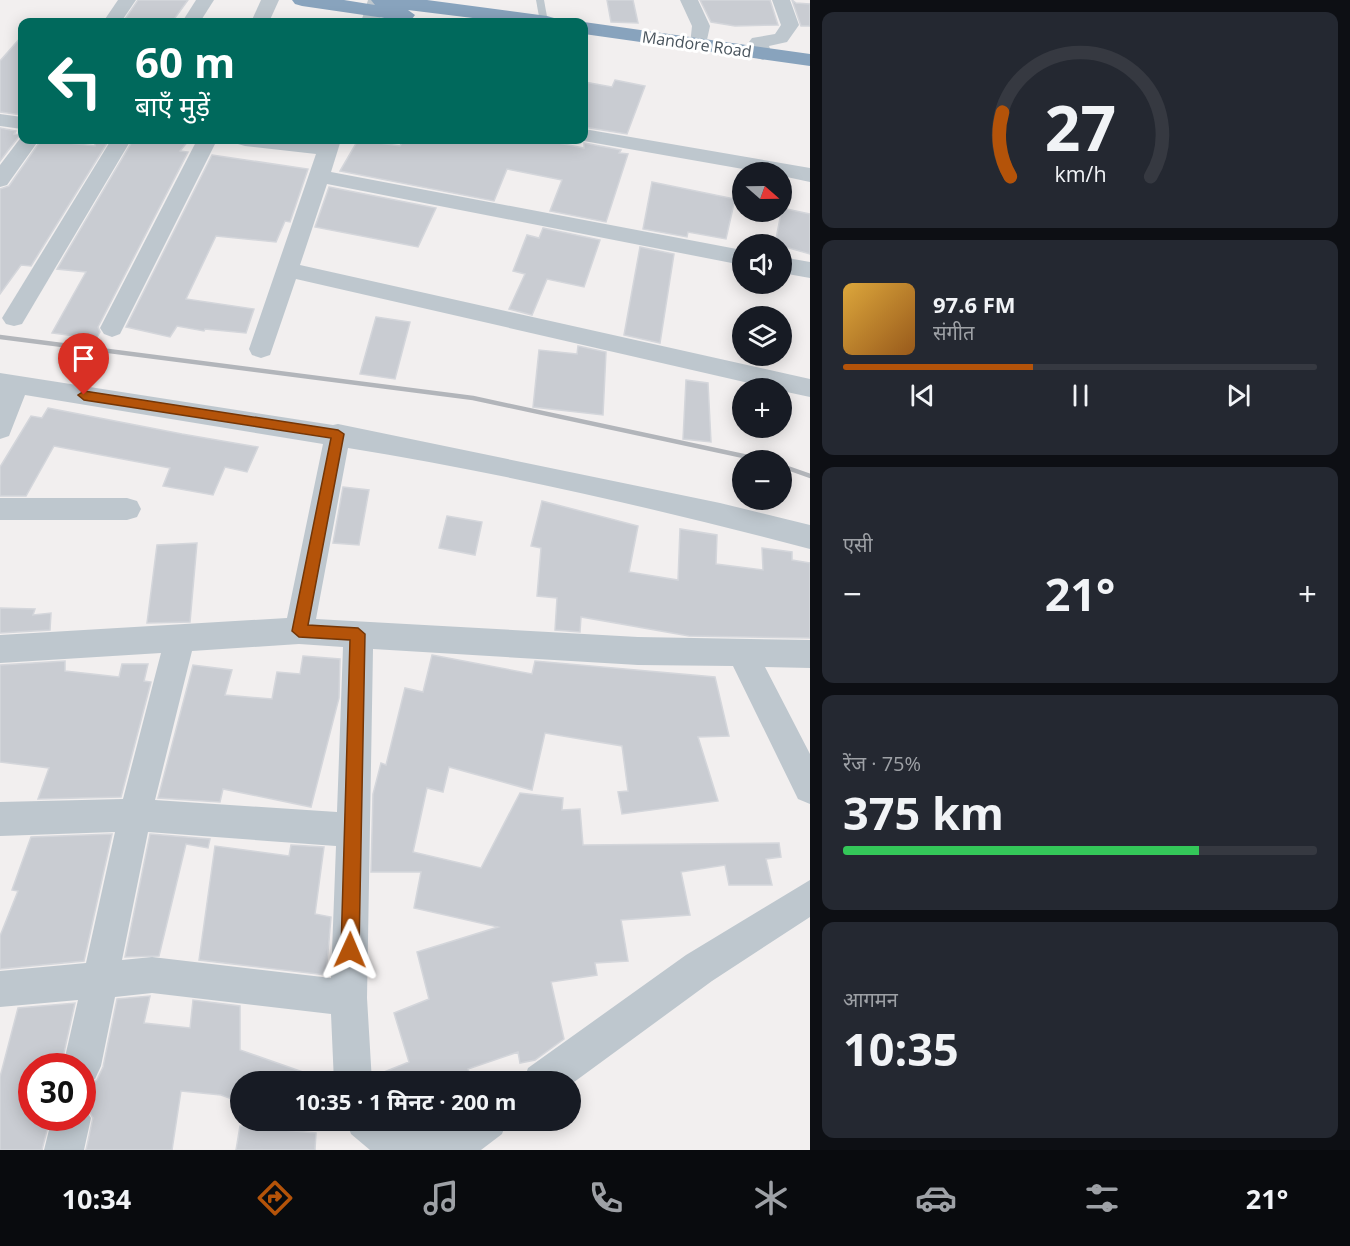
<!DOCTYPE html>
<html lang="hi">
<head>
<meta charset="utf-8">
<style>
  body { margin:0; font-family:"Open Sans","Noto Sans Devanagari",sans-serif; background:#242831; color:#f1f3f6; height:100vh; display:flex; flex-direction:column; font-size:22px; white-space:nowrap }
  * { box-sizing:border-box; margin:0 }
  p { font-size:20px; color:#9ea1a6 }
  .icon { flex:none; width:33px; height:33px; fill:none; stroke:currentColor; stroke-width:2; stroke-linecap:round; stroke-linejoin:round }
  .map { position:relative; flex:1; overflow:hidden }
  .details { display:flex; flex-direction:column; gap:12px; padding:12px; background:#0d0f14; width:540px }
  .details>* { flex:none }
  .banner { position:absolute; left:18px; top:18px; width:570px; height:126px; border-radius:12px; box-shadow:0 3px 15px #0003; background:#00695c; color:#fff; overflow:hidden }
  .needle { width:39px; rotate:110deg }
  .fabs { position:absolute; left:732px; top:162px; display:grid; gap:12px }
  .fabs a { display:grid; place-items:center; width:60px; height:60px; border-radius:50%; background:#171b24; box-shadow:0 3px 15px #0003; font-size:30px }
  .speed { position:absolute; left:18px; top:1053px; display:flex; gap:12px; font-size:30px; font-weight:700; text-align:center }
  .speed>* { display:grid; place-content:center; width:78px; height:78px; border-radius:50%; background:#171b24; box-shadow:0 3px 15px #0003; line-height:1 }
  .speed .limit { border:9px solid #d22; background:#fff; color:#111 }
  .pin { position:absolute; display:grid; place-items:center; width:51px; height:51px; color:#fff; margin:-62px -26px; border-radius:50% 50% 50% 0; rotate:-45deg; box-shadow:0 0 6px #0007 }
  .pin .icon { rotate:45deg }
  .me { position:absolute; width:66px; margin:-33px; rotate:1deg; stroke-linejoin:round; filter:drop-shadow(0 0 4px #0008) }
  .turn { display:flex; align-items:center; gap:21px; height:126px; padding:0 18px; font-size:27px }
  .turn .icon { width:78px; height:78px; stroke-width:2.5 }
  .turn b { display:block; font-size:42px; line-height:51px }
  .big { font-size:45px; font-weight:700; line-height:1.1 }
  .details .widget { flex:1; display:flex; flex-direction:column; justify-content:center; gap:9px; min-width:0; padding:0 21px; border-radius:12px; background:#242831 }
  .details .dial { align-items:center; gap:0 }
  .dial svg { height:156px; overflow:visible; fill:none; stroke:#363941; stroke-width:7; stroke-linecap:round; text-anchor:middle }
  .dial text { fill:#f1f3f6; stroke:none }
  .song { display:flex; align-items:center; gap:18px }
  .cover { width:72px; height:72px; border-radius:9px; background:linear-gradient(135deg,hsl(40 70% 55%),hsl(30 70% 35%)) }
  .played { height:6px; border-radius:3px; background:linear-gradient(90deg,#b45309 40%,#363941 40%) }
  .keys { display:flex; justify-content:space-around; direction:ltr }
  .heat { display:flex; justify-content:space-between; align-items:center; font-size:33px; direction:ltr }
  .charge { height:9px; border-radius:4px; background:linear-gradient(90deg,#34c759 75%,#363941 0) }
  .trip { position:absolute; left:230px; top:1071px; width:351px; height:60px; border-radius:30px; background:#171b24; box-shadow:0 3px 15px #0003; font-weight:700; line-height:60px; text-align:center }
  .tabs { display:flex; height:96px; justify-content:space-around; align-items:center; background:#090b0e; color:#9ea1a6 }
  .tabs .icon { width:42px; height:42px }
  .tabs .on { color:#b45309 }
  .tabs b { font-size:27px; color:#f1f3f6 }
  main { display:flex; flex:1; min-height:0 }
  .map>svg:first-child { display:block }
  .building { fill:#c9ccd2; stroke:#d4d6db; stroke-width:1.5 }
  .lines { fill:none; stroke-linecap:round; stroke-linejoin:round }
  .lane { fill:#bec7ce; fill-rule:evenodd }
  .street { fill:#bec7ce; fill-rule:evenodd }
  .highway { fill:#88a3bd; fill-rule:evenodd }
  .rail { stroke:#b2b5ba; stroke-width:4.5 }
  .route { fill:#b45309; stroke:#753606; stroke-width:1.5 }
  .labels { text-anchor:middle; stroke-width:6; stroke-linejoin:round; paint-order:stroke }
  .far-street-label { font-size:16px; fill:#48535c; stroke:#fff }
</style>
</head>
<body>
<main>
<div class="map">
<svg width="810" height="1150" viewBox="0 0 810 1150">
  <rect width="100%" height="100%" fill="#f2efef"/>
  <g class="building">
    <path d="M138,0H188L172,22H123Z"/>
    <path d="M607,0H633L638,23L611,22Z"/>
    <path d="M700,0H770L778,25L735,26L711,22Z"/>
    <path d="M792,0L796,3L810,4V26H801Z"/>
    <path d="M22,36V115L0,112V61Z"/>
    <path d="M615,80L645,86L627,134L584,127V82L612,87Z"/>
    <path d="M0,128L16,131L14,134L20,135L0,161Z"/>
    <path d="M41,140L95,146V140H109L31,266L21,265L0,294V189L9,186Z"/>
    <path d="M133,140H189L180,151L188,152L98,327L100,332L96,339L52,333L86,272L57,269Z"/>
    <path d="M358,140L400,146L404,140H543L584,148V143L621,150L619,153L628,154L606,222L550,211L562,180L507,169L494,201L340,171Z"/>
    <path d="M212,155L308,169L290,222L285,221L276,242L216,236L186,299L254,309L246,333L205,329L204,331L177,326L170,337L126,327Z"/>
    <path d="M652,182L735,199L726,239L688,232L687,237L643,229Z"/>
    <path d="M329,187L436,208L418,247L315,227Z"/>
    <path d="M782,208L810,214V254L775,244Z"/>
    <path d="M543,228L600,240L584,287L547,279L532,315L509,309L525,274L513,271L527,235L539,238Z"/>
    <path d="M640,247L674,254L660,343L624,335Z"/>
    <path d="M376,317L410,322L395,379L360,374Z"/>
    <path d="M578,346L606,352L603,415L533,407L539,350L577,354Z"/>
    <path d="M686,380L708,383L711,442L683,439Z"/>
    <path d="M48,408L182,434L258,447L247,472L225,467L213,495L163,486L170,468L54,446L26,496H0V467L31,416L42,418Z"/>
    <path d="M343,487L369,490L359,545L333,543Z"/>
    <path d="M542,501L638,526L629,572L678,580L680,529L717,535L716,564L763,570L762,548L792,552V560L810,563V638L689,636L581,617L580,632L555,630L557,598L537,596L541,548L531,546Z"/>
    <path d="M447,516L482,522L475,555L439,548Z"/>
    <path d="M197,543L190,622L147,623L157,545Z"/>
    <path d="M0,608L35,609L33,615L51,613L50,630L0,633Z"/>
    <path d="M432,655L532,674L535,661L715,677L729,736L698,737L718,801L622,814L618,792L628,791L622,746L545,733L532,790L449,767L443,792L427,788L413,852L481,868L520,793L563,798L562,810L580,809L583,845L779,843L781,857L766,859L772,885H729L725,865L681,872L690,915L621,920L628,961L595,963L597,975L551,982L564,1039L535,1060L520,1063L518,1052L468,1069L472,1082H374V1076L409,1062L394,1013L429,999L417,952L498,927L414,908L421,872H371L373,794L381,763L386,765L405,688L423,692Z"/>
    <path d="M303,656L340,659L339,698L311,807L223,789L220,802L158,798L193,665L232,670L225,695L272,699L277,672L300,674Z"/>
    <path d="M65,661V671L119,677L122,664H148L144,681L151,682L121,797L38,799L49,768L0,762V665Z"/>
    <path d="M112,834L84,961L0,969V936L18,891L12,890L31,837Z"/>
    <path d="M150,834L210,839L208,848L186,844L159,956L125,957Z"/>
    <path d="M291,845L324,847L315,914L331,917L326,975L199,960L215,846L289,856Z"/>
    <path d="M150,996L144,1023L190,1028L193,1000L240,1006V1050L320,1078L319,1082H240V1102L221,1095L181,1091L172,1150H86L93,1118L83,1101L87,1085L97,1080L103,1067L117,999Z"/>
    <path d="M75,1003L61,1066H32V1118H50L42,1150H0V1077L18,1008Z"/>
    <path d="M240,1126L316,1133L315,1150H236Z"/>
  </g>
  <g class="lines">
    <path class="lane" d="M536,0H544L548,22H540Z"/>
    <g class="street">
      <path d="M118,0H136L121,22H103Z"/>
      <path d="M196,0H214L200,22H182Z"/>
      <path d="M261,0H279L269,22H251Z"/>
      <path d="M368,0H386L379,22H361Z"/>
      <path d="M680,0H698L710,26L705,49L699,50L690,45L692,26Z"/>
      <path d="M772,0H790L799,25L787,42L769,46L772,54L763,60L757,58L749,42L752,38L775,34L781,25Z"/>
      <path d="M0,114L22,117V129L0,126Z"/>
      <path d="M584,129L810,168V182L782,176V172H760L578,140H584Z"/>
      <path d="M22,136V140H39L7,185L0,187V165Z"/>
      <path d="M111,140H131L22,324L14,326L6,324L2,318Z"/>
      <path d="M197,140H217L120,334L112,337L104,334L100,328Z"/>
      <path d="M235,140L320,142L321,140H341L331,172L742,250V265L327,184L300,265L810,379V397L782,391V388H771L296,279L270,355L261,358L252,355L249,349L316,154L245,146L238,144Z"/>
      <path d="M782,257L810,262V278L782,273Z"/>
      <path d="M0,373L333,425L338,424L720,503L810,525V549C658,509 503,473 348,448L316,619L638,637L810,640V668L765,667L810,754V804L798,799L733,666L638,665L373,649L367,998L372,1082H334L331,1014L152,993L115,997L101,1066L95,1079L82,1085V1066H63L78,1000L0,1007V971L86,963L115,832L0,836V802L123,799L161,653L0,663V635L287,618L323,444L25,395L9,436L0,439ZM299,644L343,647L337,812L155,800L192,651ZM148,832L336,846L331,978L152,957L122,960Z"/>
      <path d="M0,498H127L137,501L141,509L137,517L127,520H0Z"/>
      <path d="M810,880V917L712,981L570,1085V1082H523L528,1068L686,955Z"/>
      <path d="M82,1103L91,1118L84,1150H44L52,1118H82Z"/>
      <path d="M346,1120H395L425,1124L453,1120H507L502,1134L481,1150H370L351,1134Z"/>
    </g>
    <g class="highway">
      <path d="M292,0H344L375,5L371,0H427L547,16L554,18L557,22H505L408,10L415,15L412,19L405,21L302,6L295,4Z"/>
      <path d="M581,22H584L810,54V66L584,34V22Z"/>
    </g>
    <g class="rail">
      <path d="M0,337L473,398L762,460"/>
      <path d="M782,466L810,476"/>
    </g>
  </g>
  <path class="route" d="M84,391L338,430L344,434L308,625L358,628L365,634L359,950L356,956L350,958L344,956L341,950L350,640L299,637L292,631L331,438L84,400L78,395Z"/>
  <g class="labels">
    <g class="far-street-label">
      <text transform="translate(697 44) rotate(8)" y="6">Mandore Road</text>
    </g>
  </g>
</svg>
<div class="fabs">
<a><svg class="needle" viewBox="-14 -14 28 28"><path d="M0-13l5 13h-10z" fill="#e53935"/><path d="M0 13l5-13h-10z" fill="#9ea1a6"/></svg></a>
<a><svg class="icon" aria-label="sound" viewBox="0 0 24 24"><path d="M4 9h4l5-4v14l-5-4H4zM17 9q2 3 0 6"/></svg></a>
<a><svg class="icon" aria-label="layers" viewBox="0 0 24 24"><path d="M12 4l9 5-9 5-9-5zM3 14l9 5 9-5"/></svg></a>
<a>+</a>
<a>−</a>
</div>
<div class="speed"><div class="limit">30</div></div>
<div class="pin" style="left:84px;top:395px;background:#d93025"><svg class="icon" aria-label="arrive" viewBox="0 0 24 24"><path d="M6 21V4h12l-3 4 3 4H6"/></svg></div>
<svg class="me" style="left:350px;top:950px" viewBox="-20 -20 40 40"><path d="M0-17L14 15 0 8-14 15z" fill="#b45309" stroke="#fff" stroke-width="4"/></svg>
<div class="trip">10:35 · 1 मिनट · 200 m</div>
<div class="banner">
<div class="turn"><svg class="icon" aria-label="left" viewBox="0 0 24 24"><path d="M17 20v-9H6M10 6l-5 5 5 5"/></svg><div><b>60 m</b>बाएँ मुड़ें</div></div>
</div>
</div>
<section class="details">
<div class="widget dial"><svg viewBox="0 0 100 80">
<path d="M14 69A42 42 0 1 1 86 69"/>
<path d="M14 69A42 42 0 0 1 10 36" stroke="#b45309"/>
<text x="50" y="56" font-size="32" font-weight="700">27</text>
<text x="50" y="72" font-size="11">km/h</text>
</svg></div>
<div class="widget">
<div class="song"><i class="cover"></i><div><b>97.6 FM</b><p>संगीत</p></div></div>
<div class="played"></div>
<div class="keys"><svg class="icon" aria-label="previous" viewBox="0 0 24 24"><path d="M18 5L8 12l10 7zM5 5v14"/></svg><svg class="icon" aria-label="pause" viewBox="0 0 24 24"><path d="M8 5v14M16 5v14"/></svg><svg class="icon" aria-label="next" viewBox="0 0 24 24"><path d="M6 5l10 7-10 7zM19 5v14"/></svg></div>
</div>
<div class="widget"><p>एसी</p>
<div class="heat"><a>−</a><b class="big">21°</b><a>+</a></div>
</div>
<div class="widget"><p>रेंज · 75%</p><b class="big">375 km</b><div class="charge"></div></div>
<div class="widget"><p>आगमन</p><b class="big">10:35</b></div>
</section>
</main>
<nav class="tabs">
<b>10:34</b>
<svg class="icon on" aria-label="directions" viewBox="0 0 24 24"><path d="M12 3l9 9-9 9-9-9zM9 14v-3h6M13 9l2 2-2 2"/></svg>
<svg class="icon" aria-label="music" viewBox="0 0 24 24"><path d="M9 18V5l10-2v13"/><circle cx="6" cy="18" r="3"/><circle cx="16" cy="16" r="3"/></svg>
<svg class="icon" aria-label="phone" viewBox="0 0 24 24"><path d="M5 4h4l2 5-3 2q2 4 5 5l2-3 5 2v4C11 20 4 13 5 4z"/></svg>
<svg class="icon" aria-label="climate" viewBox="0 0 24 24"><path d="M12 3v18M4 7l16 10M4 17L20 7"/></svg>
<svg class="icon" aria-label="car" viewBox="0 0 24 24"><path d="M5 17H2v-5l4-1 3-4h7l3 4 3 1v5h-3M9 17h6M6 11h13"/><circle cx="7" cy="17" r="2"/><circle cx="17" cy="17" r="2"/></svg>
<svg class="icon" aria-label="filters" viewBox="0 0 24 24"><path d="M4 7h16M4 17h16"/><circle cx="9" cy="7" r="2"/><circle cx="15" cy="17" r="2"/></svg>
<b>21°</b>
</nav>
</body>
</html>
